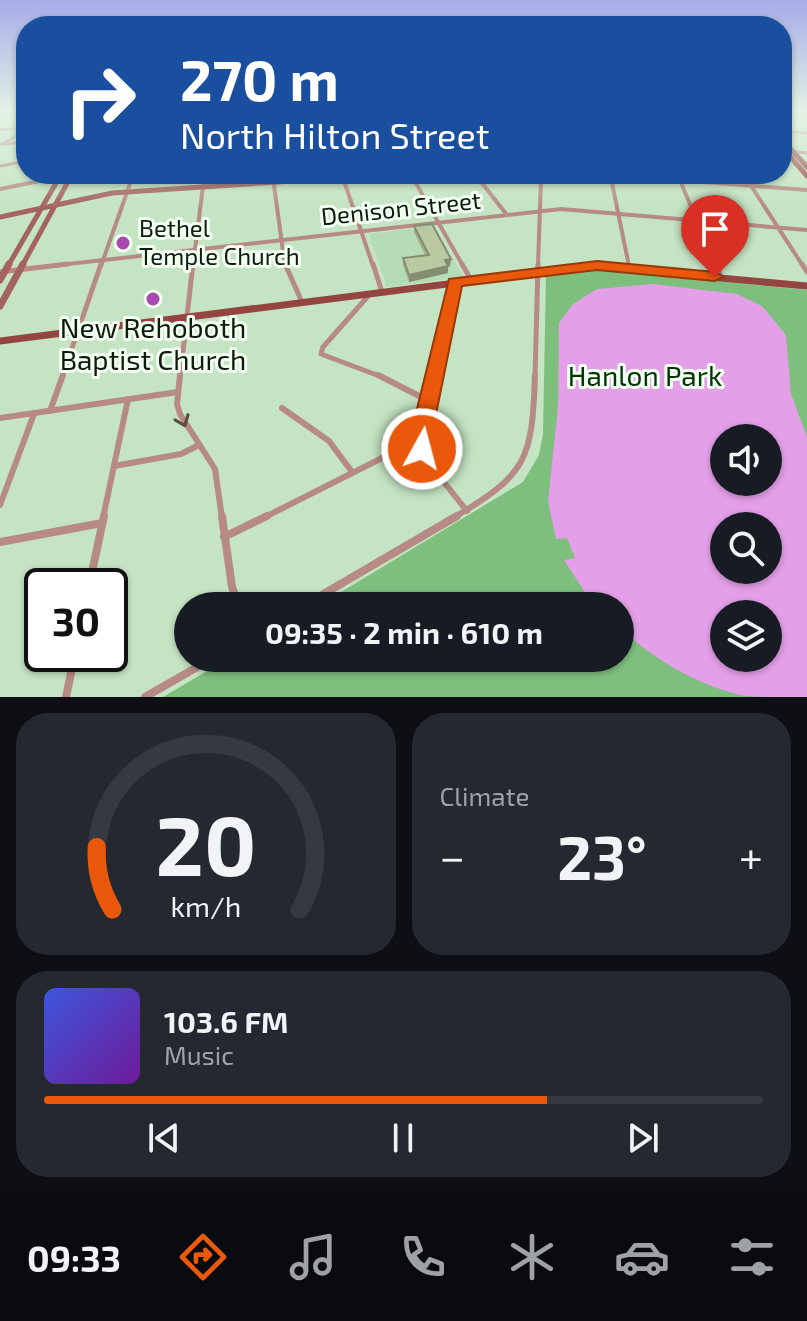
<!DOCTYPE html>
<html lang="en">
<head>
<meta charset="utf-8">
<style>
  body { margin:0; font-family:"Exo 2",sans-serif; background:#242831; color:#f1f3f6; height:100vh; display:flex; flex-direction:column; font-size:30px; white-space:nowrap }
  * { box-sizing:border-box; margin:0 }
  p { font-size:26px; color:#9ea1a6 }
  .icon { flex:none; width:44px; height:44px; fill:none; stroke:currentColor; stroke-width:2; stroke-linecap:round; stroke-linejoin:round }
  .map { position:relative; height:697px; overflow:hidden }
  .details { display:flex; flex-direction:column; gap:16px; padding:16px; background:#0d0f14; flex:1 }
  .details>* { flex:none }
  .hud { position:absolute; left:16px; top:16px; width:776px; height:168px; border-radius:32px; box-shadow:0 2px 6px #0004; background:#1a4fa0; color:#fff; overflow:hidden }
  .buttons { position:absolute; left:710px; top:424px; display:grid; gap:16px }
  .buttons a { display:grid; place-items:center; width:72px; height:72px; border-radius:50%; background:#171b24; box-shadow:0 2px 6px #0004; font-size:40px }
  .speed { position:absolute; left:24px; top:568px; display:flex; gap:16px; font-size:40px; font-weight:700; text-align:center }
  .speed>* { display:grid; place-content:center; width:104px; height:104px; border-radius:50%; background:#171b24; box-shadow:0 2px 6px #0004; line-height:1 }
  .speed .limit { border:4px solid #111; border-radius:12px; background:#fff; color:#111 }
  .pin { position:absolute; display:grid; place-items:center; width:68px; height:68px; color:#fff; margin:-82px -34px; border-radius:50% 50% 50% 0; rotate:-45deg; box-shadow:0 0 8px #0007 }
  .pin .icon { rotate:45deg }
  .me { position:absolute; width:88px; margin:-44px; rotate:7deg; stroke-linejoin:round; filter:drop-shadow(0 0 6px #0008) }
  .turn { display:flex; align-items:center; gap:28px; height:168px; padding:0 32px; font-size:36px }
  .turn .icon { width:104px; height:104px; stroke-width:2.5 }
  .turn b { display:block; font-size:56px; line-height:68px }
  .big { font-size:60px; font-weight:700; line-height:1.1 }
  .details .card { flex:1; display:flex; flex-direction:column; justify-content:center; gap:12px; min-width:0; padding:0 28px; border-radius:32px; background:#242831 }
  .details .dial { align-items:center; gap:0 }
  .dial svg { height:208px; overflow:visible; fill:none; stroke:#363941; stroke-width:7; stroke-linecap:round; text-anchor:middle }
  .dial text { fill:#f1f3f6; stroke:none }
  .song { display:flex; align-items:center; gap:24px }
  .cover { width:96px; height:96px; border-radius:12px; background:linear-gradient(135deg,hsl(230 70% 55%),hsl(280 70% 35%)) }
  .played { height:8px; border-radius:4px; background:linear-gradient(90deg,#ea580c 70%,#363941 70%) }
  .keys { display:flex; justify-content:space-around; direction:ltr }
  .heat { display:flex; justify-content:space-between; align-items:center; font-size:44px; direction:ltr }
  .details .tiles { flex:1; display:grid; gap:16px; grid-template-columns:1fr 1fr }
  .card:last-child { grid-column:span 2 }
  .trip { position:absolute; left:174px; top:592px; width:460px; height:80px; border-radius:40px; background:#171b24; box-shadow:0 2px 6px #0004; font-weight:700; line-height:80px; text-align:center }
  .tabs { display:flex; height:128px; justify-content:space-around; align-items:center; background:#090b0e; color:#9ea1a6 }
  .tabs .icon { width:56px; height:56px }
  .tabs .active { color:#ea580c }
  .tabs b { font-size:36px; color:#f1f3f6 }
  .map>svg:first-child { display:block }
  .built { fill:#b6dcb5 }
  .green { fill:#7ebf7e; fill-rule:evenodd }
  .water { fill:#e39fe8; fill-rule:evenodd }
  .lines { fill:none; stroke-linecap:round; stroke-linejoin:round }
  .minor-far4 { stroke:#b88a86; stroke-width:3 }
  .minor-far3 { stroke:#b88a86; stroke-width:4 }
  .minor-far2 { stroke:#b88a86; stroke-width:5 }
  .minor-far1 { stroke:#b88a86; stroke-width:6 }
  .minor { stroke:#b88a86; stroke-width:8 }
  .tertiary { stroke:#b88a86; stroke-width:3 }
  .secondary-far2 { stroke:#a4635e; stroke-width:4 }
  .secondary-far1 { stroke:#a4635e; stroke-width:5 }
  .secondary { stroke:#a4635e; stroke-width:7 }
  .primary-far2 { stroke:#944542; stroke-width:5 }
  .primary-far1 { stroke:#944542; stroke-width:6 }
  .primary { stroke:#944542; stroke-width:7 }
  .wall { fill:#a1ad8b }
  .shaded-wall { fill:#838d71 }
  .building { fill:#bbc9a2; stroke:#838d71; stroke-width:2 }
  .oneway { stroke:#5c4d45 }
  .route { fill:#ea580c; stroke:#983908; stroke-width:2 }
  .poi-dot { fill:#a949b2; stroke:#f2fff1; stroke-width:3 }
  .labels { text-anchor:middle; stroke-width:6; stroke-linejoin:round; paint-order:stroke }
  .far-street-label { font-size:24px; fill:#101b10; stroke:#f2fff1 }
  .far-poi-label { font-size:24px; fill:#101b10; stroke:#f2fff1; text-anchor:start }
  .poi-label { font-size:28px; fill:#101b10; stroke:#f2fff1 }
  .park-label { font-size:28px; fill:#003404; stroke:#f2fff1 }
</style>
</head>
<body>
<div class="map">
<svg width="807" height="697" viewBox="0 0 807 697">
  <rect width="100%" height="100%" fill="#c4e4c3"/>
  <path class="built" d="M435,226L463,277L387,287L369,234Z"/>
  <path class="green" d="M598,269L807,290V697H163L229,658H620V606H318L523,482L539,455L543,434L546,275ZM724,438H768V482H724ZM724,526H768V570H724ZM724,614H768V658H724Z"/>
  <path class="water" d="M652,284L737,294L762,306L786,335L791,394L807,437V697C787,697 764,697 745,696C699,686 653,659 620,628V606H598L586,594L564,560L575,558L567,538L556,539L548,501L558,407L559,323L573,304L597,289ZM724,438H768V482H724ZM724,526H768V570H724ZM724,614H768V658H724Z"/>
  <g class="lines">
    <g class="minor-far4">
      <path d="M0,115L26,113"/>
      <path d="M0,130L26,127"/>
      <path d="M782,131L807,133"/>
      <path d="M5,144L26,142"/>
      <path d="M0,145L26,131"/>
      <path d="M0,166L26,161"/>
      <path d="M273,174L274,180"/>
      <path d="M342,174L344,180"/>
      <path d="M411,174L414,180"/>
      <path d="M475,174L480,180"/>
      <path d="M601,174L679,180"/>
      <path d="M677,174L680,180"/>
      <path d="M743,174L747,180"/>
      <path d="M610,175L611,180"/>
      <path d="M44,180L74,174"/>
      <path d="M131,180L133,174"/>
      <path d="M203,180L204,174"/>
      <path d="M541,180V174"/>
    </g>
    <g class="minor-far3">
      <path d="M273,178L285,266"/>
      <path d="M343,178L373,266"/>
      <path d="M413,178L463,266"/>
      <path d="M478,178L507,215"/>
      <path d="M611,178L629,266"/>
      <path d="M653,178L807,190"/>
      <path d="M679,178L716,266"/>
      <path d="M746,178L803,266"/>
      <path d="M0,189L54,178"/>
      <path d="M50,266L561,209L807,230"/>
      <path d="M101,266L132,178"/>
      <path d="M193,266L204,178"/>
      <path d="M538,266L541,178"/>
    </g>
    <g class="minor-far2">
      <path d="M285,264L302,302"/>
      <path d="M373,264L382,292"/>
      <path d="M462,264L471,280"/>
      <path d="M628,264L629,268"/>
      <path d="M716,264L721,277"/>
      <path d="M802,264L807,272"/>
      <path d="M0,272L68,264"/>
      <path d="M370,294L323,347L321,354L382,377"/>
      <path d="M62,377L101,264"/>
      <path d="M180,377L193,264"/>
      <path d="M435,377L455,283"/>
      <path d="M535,377L538,264"/>
    </g>
    <g class="minor-far1">
      <path d="M180,375L177,404L180,414L215,469L222,518"/>
      <path d="M378,375L429,401"/>
      <path d="M435,375L421,439L427,461L467,511"/>
      <path d="M282,408L329,441L352,472"/>
      <path d="M50,411L63,375"/>
      <path d="M0,418L178,392"/>
      <path d="M114,466L181,454L199,445"/>
      <path d="M0,505L34,414"/>
      <path d="M103,518L128,399"/>
      <path d="M263,518L382,458L422,449"/>
      <path d="M453,518C528,474 532,459 535,375"/>
    </g>
    <g class="minor">
      <path d="M222,516L232,587L239,606"/>
      <path d="M224,537L267,516"/>
      <path d="M0,542L102,523"/>
      <path d="M89,586L104,516"/>
      <path d="M303,606L457,516"/>
      <path d="M66,697L75,654"/>
      <path d="M145,697L213,658"/>
    </g>
    <g class="tertiary">
      <path d="M782,113L807,115"/>
      <path d="M790,151L807,153"/>
    </g>
    <g class="secondary-far2">
      <path d="M58,180L61,174"/>
      <path d="M69,180L72,174"/>
      <path d="M309,180L400,174"/>
    </g>
    <g class="secondary-far1">
      <path d="M0,217L112,193L339,178"/>
      <path d="M8,266L59,178"/>
      <path d="M22,266L70,178"/>
    </g>
    <g class="secondary">
      <path d="M0,280L9,264"/>
      <path d="M0,306L23,264"/>
    </g>
    <g class="primary-far2">
      <path d="M782,139L807,167"/>
      <path d="M782,147L807,176"/>
    </g>
    <path class="primary-far1" d="M586,266H593"/>
    <path class="primary" d="M0,341L589,266L807,286"/>
  </g>
  <g class="wall">
    <path d="M254,174H267V177L255,178Z"/>
    <path d="M414,226L451,259L450,266H448V273L409,282L403,265V258L425,255L414,232Z"/>
  </g>
  <path class="shaded-wall" d="M451,259L450,266H448V273L409,282V275L445,260Z"/>
  <path class="building" d="M432,224L451,259L445,260L448,266L409,275L403,258L429,255L414,226Z"/>
  <defs><path id="oneway-chevron" d="M-2-3.5L2.5 0L-2 3.5" fill="none" stroke-width="1.6" stroke-linecap="round" stroke-linejoin="round" transform="scale(2)"/></defs>
  <use class="oneway" href="#oneway-chevron" transform="translate(183 421) rotate(68)"/>
  <linearGradient id="sky" x2="0" y2="1"><stop stop-color="#a6ace8"/><stop offset="0.54" stop-color="#e4f3e4"/><stop offset="1" stop-color="#e4f3e4" stop-opacity="0"/></linearGradient>
  <rect width="807" height="209" fill="url(#sky)"/>
  <path class="route" d="M597,261L715,272L723,277L715,281L597,270L462,286L433,429V449L430,455L422,458L414,455L411,449L412,429L449,279Z"/>
  <g class="poi-dot">
    <circle cx="123" cy="243" r="8"/>
    <circle cx="153" cy="299" r="8"/>
  </g>
  <g class="labels">
    <g class="far-street-label">
      <text transform="translate(401 209) rotate(-6)" y="8">Denison Street</text>
    </g>
    <g class="far-poi-label">
      <text x="139" y="237">Bethel<tspan x="139" dy="28">Temple Church</tspan></text>
    </g>
    <g class="poi-label">
      <text x="153" y="338">New Rehoboth<tspan x="153" dy="32">Baptist Church</tspan></text>
    </g>
    <g class="park-label">
      <text x="645" y="386">Hanlon Park</text>
    </g>
  </g>
</svg>
<div class="buttons">
<a><svg class="icon" aria-label="sound" viewBox="0 0 24 24"><path d="M4 9h4l5-4v14l-5-4H4zM17 9q2 3 0 6"/></svg></a>
<a><svg class="icon" aria-label="search" viewBox="0 0 24 24"><circle cx="10" cy="10" r="6"/><path d="M15 15l6 6"/></svg></a>
<a><svg class="icon" aria-label="layers" viewBox="0 0 24 24"><path d="M12 4l9 5-9 5-9-5zM3 14l9 5 9-5"/></svg></a>
</div>
<div class="speed"><div class="limit">30</div></div>
<div class="pin" style="left:715px;top:277px;background:#d93025"><svg class="icon" aria-label="arrive" viewBox="0 0 24 24"><path d="M6 21V4h12l-3 4 3 4H6"/></svg></div>
<svg class="me" style="left:422px;top:449px" viewBox="-20 -20 40 40"><circle r="17" fill="#ea580c" stroke="#fff" stroke-width="3"/><path d="M0-11L8 9 0 5-8 9z" fill="#fff"/></svg>
<div class="trip">09:35 · 2 min · 610 m</div>
<div class="hud">
<div class="turn"><svg class="icon" aria-label="right" viewBox="0 0 24 24"><path d="M7 20v-9h11M14 6l5 5-5 5"/></svg><div><b>270 m</b>North Hilton Street</div></div>
</div>
</div>
<section class="details">
<div class="tiles">
<div class="card dial"><svg viewBox="0 0 100 80">
<path d="M14 69A42 42 0 1 1 86 69"/>
<path d="M14 69A42 42 0 0 1 8 45" stroke="#ea580c"/>
<text x="50" y="56" font-size="32" font-weight="700">20</text>
<text x="50" y="72" font-size="11">km/h</text>
</svg></div>
<div class="card"><p>Climate</p>
<div class="heat"><a>−</a><b class="big">23°</b><a>+</a></div>
</div>
<div class="card">
<div class="song"><i class="cover"></i><div><b>103.6 FM</b><p>Music</p></div></div>
<div class="played"></div>
<div class="keys"><svg class="icon" aria-label="previous" viewBox="0 0 24 24"><path d="M18 5L8 12l10 7zM5 5v14"/></svg><svg class="icon" aria-label="pause" viewBox="0 0 24 24"><path d="M8 5v14M16 5v14"/></svg><svg class="icon" aria-label="next" viewBox="0 0 24 24"><path d="M6 5l10 7-10 7zM19 5v14"/></svg></div>
</div>
</div>
</section>
<nav class="tabs">
<b>09:33</b>
<svg class="icon active" aria-label="directions" viewBox="0 0 24 24"><path d="M12 3l9 9-9 9-9-9zM9 14v-3h6M13 9l2 2-2 2"/></svg>
<svg class="icon" aria-label="music" viewBox="0 0 24 24"><path d="M9 18V5l10-2v13"/><circle cx="6" cy="18" r="3"/><circle cx="16" cy="16" r="3"/></svg>
<svg class="icon" aria-label="phone" viewBox="0 0 24 24"><path d="M5 4h4l2 5-3 2q2 4 5 5l2-3 5 2v4C11 20 4 13 5 4z"/></svg>
<svg class="icon" aria-label="climate" viewBox="0 0 24 24"><path d="M12 3v18M4 7l16 10M4 17L20 7"/></svg>
<svg class="icon" aria-label="car" viewBox="0 0 24 24"><path d="M5 17H2v-5l4-1 3-4h7l3 4 3 1v5h-3M9 17h6M6 11h13"/><circle cx="7" cy="17" r="2"/><circle cx="17" cy="17" r="2"/></svg>
<svg class="icon" aria-label="filters" viewBox="0 0 24 24"><path d="M4 7h16M4 17h16"/><circle cx="9" cy="7" r="2"/><circle cx="15" cy="17" r="2"/></svg>
</nav>
</body>
</html>
